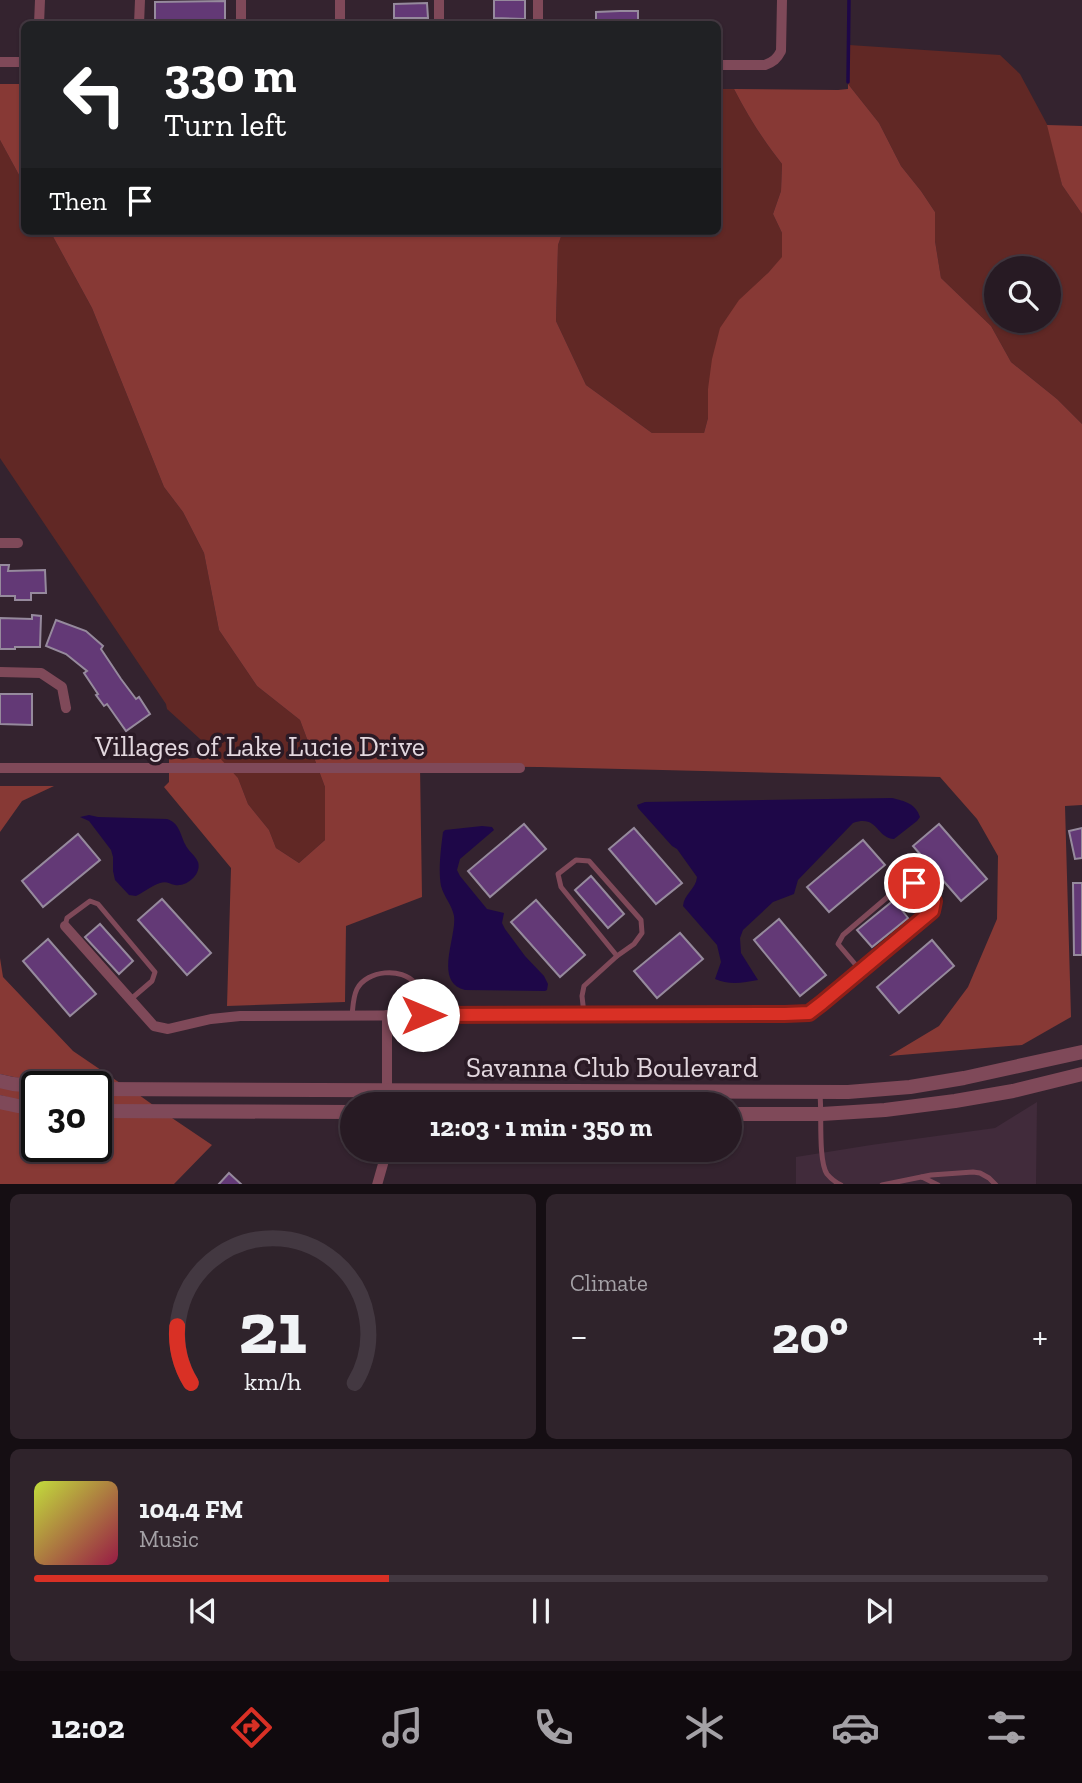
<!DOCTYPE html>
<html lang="en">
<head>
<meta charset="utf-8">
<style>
  body { margin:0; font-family:"Zilla Slab",serif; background:#2f232b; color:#f1f3f6; height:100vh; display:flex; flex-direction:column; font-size:26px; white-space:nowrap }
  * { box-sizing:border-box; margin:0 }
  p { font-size:23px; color:#a4a1a6 }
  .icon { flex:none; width:38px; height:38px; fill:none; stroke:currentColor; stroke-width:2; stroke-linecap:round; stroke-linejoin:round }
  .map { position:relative; height:1184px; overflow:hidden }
  .details { display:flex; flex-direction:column; gap:10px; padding:10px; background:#150e13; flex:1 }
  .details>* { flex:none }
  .guide { position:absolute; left:21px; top:21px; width:700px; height:214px; border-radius:10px; box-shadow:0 2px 5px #0004,0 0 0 2px #433841; background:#202124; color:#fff; overflow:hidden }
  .fabs { position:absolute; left:984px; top:256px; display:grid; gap:14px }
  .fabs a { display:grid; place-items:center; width:77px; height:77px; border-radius:50%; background:#271a23; box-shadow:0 2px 5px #0004,0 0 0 2px #433841; font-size:35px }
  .speed { position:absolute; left:21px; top:1071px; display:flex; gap:14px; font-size:35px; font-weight:700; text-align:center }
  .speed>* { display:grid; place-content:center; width:91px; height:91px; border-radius:50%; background:#271a23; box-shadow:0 2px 5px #0004,0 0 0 2px #433841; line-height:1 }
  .speed .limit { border:4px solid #111; border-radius:10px; background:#fff; color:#111 }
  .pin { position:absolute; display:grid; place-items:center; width:60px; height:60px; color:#fff; margin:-30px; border:4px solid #fff; border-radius:50%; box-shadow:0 2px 7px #0007 }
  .me { position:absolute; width:77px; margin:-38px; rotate:90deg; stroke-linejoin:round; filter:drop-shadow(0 0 5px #0008) }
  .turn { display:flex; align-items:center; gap:24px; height:147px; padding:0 28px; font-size:32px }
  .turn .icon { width:91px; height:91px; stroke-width:2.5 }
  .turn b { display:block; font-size:49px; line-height:60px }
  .then { display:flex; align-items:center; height:66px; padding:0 28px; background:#0003; gap:14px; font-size:26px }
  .big { font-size:52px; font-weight:700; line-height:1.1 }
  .details .tile { flex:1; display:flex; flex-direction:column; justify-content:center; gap:10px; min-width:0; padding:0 24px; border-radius:10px; background:#2f232b }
  .details .dial { align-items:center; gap:0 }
  .dial svg { height:182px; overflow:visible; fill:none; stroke:#433841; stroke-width:7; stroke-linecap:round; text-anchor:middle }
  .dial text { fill:#f1f3f6; stroke:none }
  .song { display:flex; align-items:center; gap:21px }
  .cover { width:84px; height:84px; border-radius:10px; background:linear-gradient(135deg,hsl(70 70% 55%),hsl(340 70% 35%)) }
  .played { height:7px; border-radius:4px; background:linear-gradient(90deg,#d93025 35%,#433841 35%) }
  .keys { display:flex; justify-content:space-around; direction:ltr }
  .heat { display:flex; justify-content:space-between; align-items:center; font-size:38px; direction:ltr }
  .details .tiles { flex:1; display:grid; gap:10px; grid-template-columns:1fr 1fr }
  .tile:last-child { grid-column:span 2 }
  .trip { position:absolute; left:340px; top:1092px; width:402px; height:70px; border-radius:35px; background:#271a23; box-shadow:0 2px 5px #0004,0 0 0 2px #433841; font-weight:700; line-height:70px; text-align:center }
  .tab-bar { display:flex; height:112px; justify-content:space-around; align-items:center; background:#100a0e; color:#a4a1a6 }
  .tab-bar .icon { width:49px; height:49px }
  .tab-bar .selected { color:#d93025 }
  .tab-bar b { font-size:32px; color:#f1f3f6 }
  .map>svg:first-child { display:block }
  .built { fill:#412b3b }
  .green { fill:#612825; fill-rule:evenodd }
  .forest { fill:#873935 }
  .water { fill:#1e0748 }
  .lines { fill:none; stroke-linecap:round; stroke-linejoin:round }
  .stream { stroke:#1e0748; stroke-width:3.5 }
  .building { fill:#633976; stroke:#968a9d; stroke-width:2 }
  .service { stroke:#7f4959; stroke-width:5 }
  .minor { stroke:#7f4959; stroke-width:10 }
  .tertiary { stroke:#7f4959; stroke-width:14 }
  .route-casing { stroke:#8d1f18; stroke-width:18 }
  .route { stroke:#d93025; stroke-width:12 }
  .labels { text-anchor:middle; stroke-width:7; stroke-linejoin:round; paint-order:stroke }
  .street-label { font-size:28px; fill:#e2d7de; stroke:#2a1a25 }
</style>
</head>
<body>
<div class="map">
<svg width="1082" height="1185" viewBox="0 0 1082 1185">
  <rect width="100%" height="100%" fill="#34232f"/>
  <path class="built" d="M1037,1102L1036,1184L796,1185V1157L871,1145L995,1128Z"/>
  <g class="green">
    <path d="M849,45L1000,55L1020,74L1049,128L1062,185L1082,214V424L1057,399L1011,362L991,326L941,278L935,241V212L921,191L901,166L879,123L848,84ZM996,268H1048V320H996Z"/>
    <path d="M718,89H734C748,116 763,140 782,164L781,191L773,214L782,233V258L768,273L708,389V418L704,433H652L586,385L556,321L558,245L563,231H718Z"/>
    <path d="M0,140L24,184V231H50L92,308L164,487L183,512L204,553L219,630L257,686L300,720L325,787V840L299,863L276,848L269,830L248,804L238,778L210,748L167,709L166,704L0,458Z"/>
  </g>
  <g class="forest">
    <path d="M0,84H24V184L0,140Z"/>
    <path d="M848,84L879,123L901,166L921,191L935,212V241L941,278L991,326L1011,362L1057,399L1082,424V805L1065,806L1071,1017L1022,1045L889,1056L939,1026L968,987L997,919L998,856L977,819L940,777L540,767L420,766L422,897L346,926L345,1002L227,1006L231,868L164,787L169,782V759L219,757L238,778L248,804L269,830L276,848L299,863L325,840V787L300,720L257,686L219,630L204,553L183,512L164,487L92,308L50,231H563L558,245L556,321L586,385L652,433H704L708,418V389L712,359L720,328L739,300L768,273L782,257V233L773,214L781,191L782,164C763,140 748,116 734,89L838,90L848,89Z"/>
    <path d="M1047,125L1082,126V214L1062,185Z"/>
    <path d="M0,786H54L22,801L0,832Z"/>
    <path d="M0,958L3,977L73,1051L120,1083C80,1082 39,1084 0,1074Z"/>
    <path d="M0,1087L37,1092V1101L18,1100L0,1095Z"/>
    <path d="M96,1095H139L153,1105H96Z"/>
    <path d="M0,1108L37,1114V1146H96V1117L172,1118L212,1145L174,1184H0Z"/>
  </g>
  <g class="water">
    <path d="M892,798C905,801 916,804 920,817L917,821L894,839C876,838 878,814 853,823L798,880L794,894L773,902L743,930L740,938L741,953L758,980C743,983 728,985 715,979L721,962L717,945L683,906C684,894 696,889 697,877L677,849L672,846L638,808L637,805L645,802Z"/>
    <path d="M89,815L98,817L167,819C179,823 180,833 185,844C188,851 195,855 198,862C202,874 187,887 175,885C169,884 167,881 160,883C151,886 144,892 136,896L129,895L115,880L113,871V857L111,850L89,821L80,817Z"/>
    <path d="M482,826L492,827L494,830L460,859L457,870L460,876L487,909L504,913L502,923L505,929L525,956L544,976L548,984L547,990L545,991L465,990C433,982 457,937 454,916C452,905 444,897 441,886C438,870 441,848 443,832L445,830Z"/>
  </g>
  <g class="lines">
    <path class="stream" d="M848,82L849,0"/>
  </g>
  <g class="building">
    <path d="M494,0H525V19L494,18Z"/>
    <path d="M225,1V20L155,22V2Z"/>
    <path d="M427,3L428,18H394V4Z"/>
    <path d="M620,11H638V24H596V12Z"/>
    <path d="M0,565H9L8,571L45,570L46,593H31V600H15V596H0Z"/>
    <path d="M32,615L41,616L40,647H15V649H0V618L32,619Z"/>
    <path d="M56,620L86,631L103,646L101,649L121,679L136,699L139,697L150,714L126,731L107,704L104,706L96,695L98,694L84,673L87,671L66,654L46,646Z"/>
    <path d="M0,694H32V725L0,724Z"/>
    <path d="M524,824L546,849L490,897L468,871Z"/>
    <path d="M939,824L987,879L961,901L913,846Z"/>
    <path d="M634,828L682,883L656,904L609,849Z"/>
    <path d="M1082,828V858L1075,859L1069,831Z"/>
    <path d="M78,834L100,860L43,907L22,881Z"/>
    <path d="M863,840L885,865L829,912L807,887Z"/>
    <path d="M591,876L624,914L608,928L575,890Z"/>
    <path d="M1073,883H1082V955H1074Z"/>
    <path d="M162,899L211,953L187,975L138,920Z"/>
    <path d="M536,900L585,955L560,977L511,922Z"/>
    <path d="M894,900L908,918L872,947L857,930Z"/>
    <path d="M779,919L826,975L800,996L754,940Z"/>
    <path d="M100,924L133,961L119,974L85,937Z"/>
    <path d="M680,933L703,959L657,998L634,971Z"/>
    <path d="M48,939L96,994L70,1016L23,961Z"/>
    <path d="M932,940L954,966L899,1013L877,987Z"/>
    <path d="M229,1173L242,1185H218Z"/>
  </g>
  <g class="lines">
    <g class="service">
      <path d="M576,860L589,861L641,920L642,933L634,944L617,956L561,887L558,874Z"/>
      <path d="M65,926L67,918L90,901L98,904L155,972L152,981L131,999"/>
      <path d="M861,971L838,944L843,935L904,883H914L934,901L931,911"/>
      <path d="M584,1014L582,996L584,986L617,956"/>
      <path d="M352,1016C353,1006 353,997 357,989C367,970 402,967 415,983C422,992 423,1004 423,1015"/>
      <path d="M820,1095C822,1113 818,1161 827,1174C831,1179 835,1182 841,1185"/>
      <path d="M922,1177L938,1185"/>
      <path d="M882,1185L931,1175L973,1172L980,1173L989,1178L996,1185"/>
    </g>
    <g class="minor">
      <path d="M39,24L40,0"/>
      <path d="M139,24L140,0"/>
      <path d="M241,24V0"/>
      <path d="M340,24V0"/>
      <path d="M439,24V0"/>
      <path d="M538,24V0"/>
      <path d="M0,62H24"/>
      <path d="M718,65H765C773,62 777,59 781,51L782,0"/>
      <path d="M0,543H18"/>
      <path d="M0,672L41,673L62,687L66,708"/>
      <path d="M0,768H520"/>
      <path d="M65,926L154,1026L168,1029L211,1019L240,1016L785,1014L809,1013L822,1004L931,911"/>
      <path d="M387,1015V1104"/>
      <path d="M377,1185L387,1150"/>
    </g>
    <g class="tertiary">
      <path d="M0,1081L13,1084L44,1087"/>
      <path d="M96,1089L848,1092L910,1087L964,1078L1082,1052"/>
      <path d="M0,1102L18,1106L37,1107"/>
      <path d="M96,1111L352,1112"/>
      <path d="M730,1114H822L885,1110L955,1101L1013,1091L1082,1074"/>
    </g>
  </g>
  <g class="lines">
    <defs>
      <path id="route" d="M423,1015L785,1014L809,1013L822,1003L932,911L934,901L914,883"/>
    </defs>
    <use href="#route" class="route-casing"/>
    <use href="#route" class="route"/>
  </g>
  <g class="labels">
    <g class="street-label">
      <text x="260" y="756">Villages of Lake Lucie Drive</text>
      <text x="612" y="1077">Savanna Club Boulevard</text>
    </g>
  </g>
</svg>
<div class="fabs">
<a><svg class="icon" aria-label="search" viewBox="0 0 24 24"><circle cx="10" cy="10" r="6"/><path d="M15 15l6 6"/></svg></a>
</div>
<div class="speed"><div class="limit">30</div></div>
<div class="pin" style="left:914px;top:883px;background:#d93025"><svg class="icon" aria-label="arrive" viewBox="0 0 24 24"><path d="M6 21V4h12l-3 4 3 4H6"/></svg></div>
<svg class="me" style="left:423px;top:1015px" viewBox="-20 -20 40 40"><circle r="19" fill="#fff"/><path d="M0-13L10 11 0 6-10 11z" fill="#d93025"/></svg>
<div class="trip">12:03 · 1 min · 350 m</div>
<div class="guide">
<div class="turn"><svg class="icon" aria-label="left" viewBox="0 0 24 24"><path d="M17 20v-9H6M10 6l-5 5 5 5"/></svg><div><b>330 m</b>Turn left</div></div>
<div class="then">Then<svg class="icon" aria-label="arrive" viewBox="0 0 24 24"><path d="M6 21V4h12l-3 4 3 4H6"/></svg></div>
</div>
</div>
<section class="details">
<div class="tiles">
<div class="tile dial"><svg viewBox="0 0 100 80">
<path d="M14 69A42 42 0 1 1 86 69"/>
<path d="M14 69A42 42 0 0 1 8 44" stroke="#d93025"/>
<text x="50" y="56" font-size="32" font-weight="700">21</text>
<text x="50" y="72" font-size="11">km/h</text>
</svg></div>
<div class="tile"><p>Climate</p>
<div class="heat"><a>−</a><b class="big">20°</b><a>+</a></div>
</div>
<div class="tile">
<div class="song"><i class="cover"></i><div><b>104.4 FM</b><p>Music</p></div></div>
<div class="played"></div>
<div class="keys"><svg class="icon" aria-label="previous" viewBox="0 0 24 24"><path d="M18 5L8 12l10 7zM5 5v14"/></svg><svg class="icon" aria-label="pause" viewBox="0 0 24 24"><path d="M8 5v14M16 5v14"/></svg><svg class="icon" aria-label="next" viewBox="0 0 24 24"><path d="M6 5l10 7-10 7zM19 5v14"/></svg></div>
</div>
</div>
</section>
<nav class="tab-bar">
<b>12:02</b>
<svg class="icon selected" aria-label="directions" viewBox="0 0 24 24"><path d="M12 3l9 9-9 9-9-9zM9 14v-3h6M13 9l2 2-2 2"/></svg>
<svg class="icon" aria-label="music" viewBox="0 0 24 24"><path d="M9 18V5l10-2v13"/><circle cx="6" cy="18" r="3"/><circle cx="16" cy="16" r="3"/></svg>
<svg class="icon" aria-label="phone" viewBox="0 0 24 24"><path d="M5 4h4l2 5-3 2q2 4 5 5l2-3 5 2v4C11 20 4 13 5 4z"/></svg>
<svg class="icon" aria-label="climate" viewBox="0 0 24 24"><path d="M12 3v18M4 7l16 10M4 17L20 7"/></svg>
<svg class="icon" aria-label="car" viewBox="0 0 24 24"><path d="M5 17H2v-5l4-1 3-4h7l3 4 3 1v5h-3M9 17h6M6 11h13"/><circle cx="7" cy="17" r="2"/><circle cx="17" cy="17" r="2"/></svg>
<svg class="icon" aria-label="filters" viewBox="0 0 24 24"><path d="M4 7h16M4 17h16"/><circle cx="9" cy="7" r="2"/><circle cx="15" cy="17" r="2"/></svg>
</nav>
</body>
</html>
